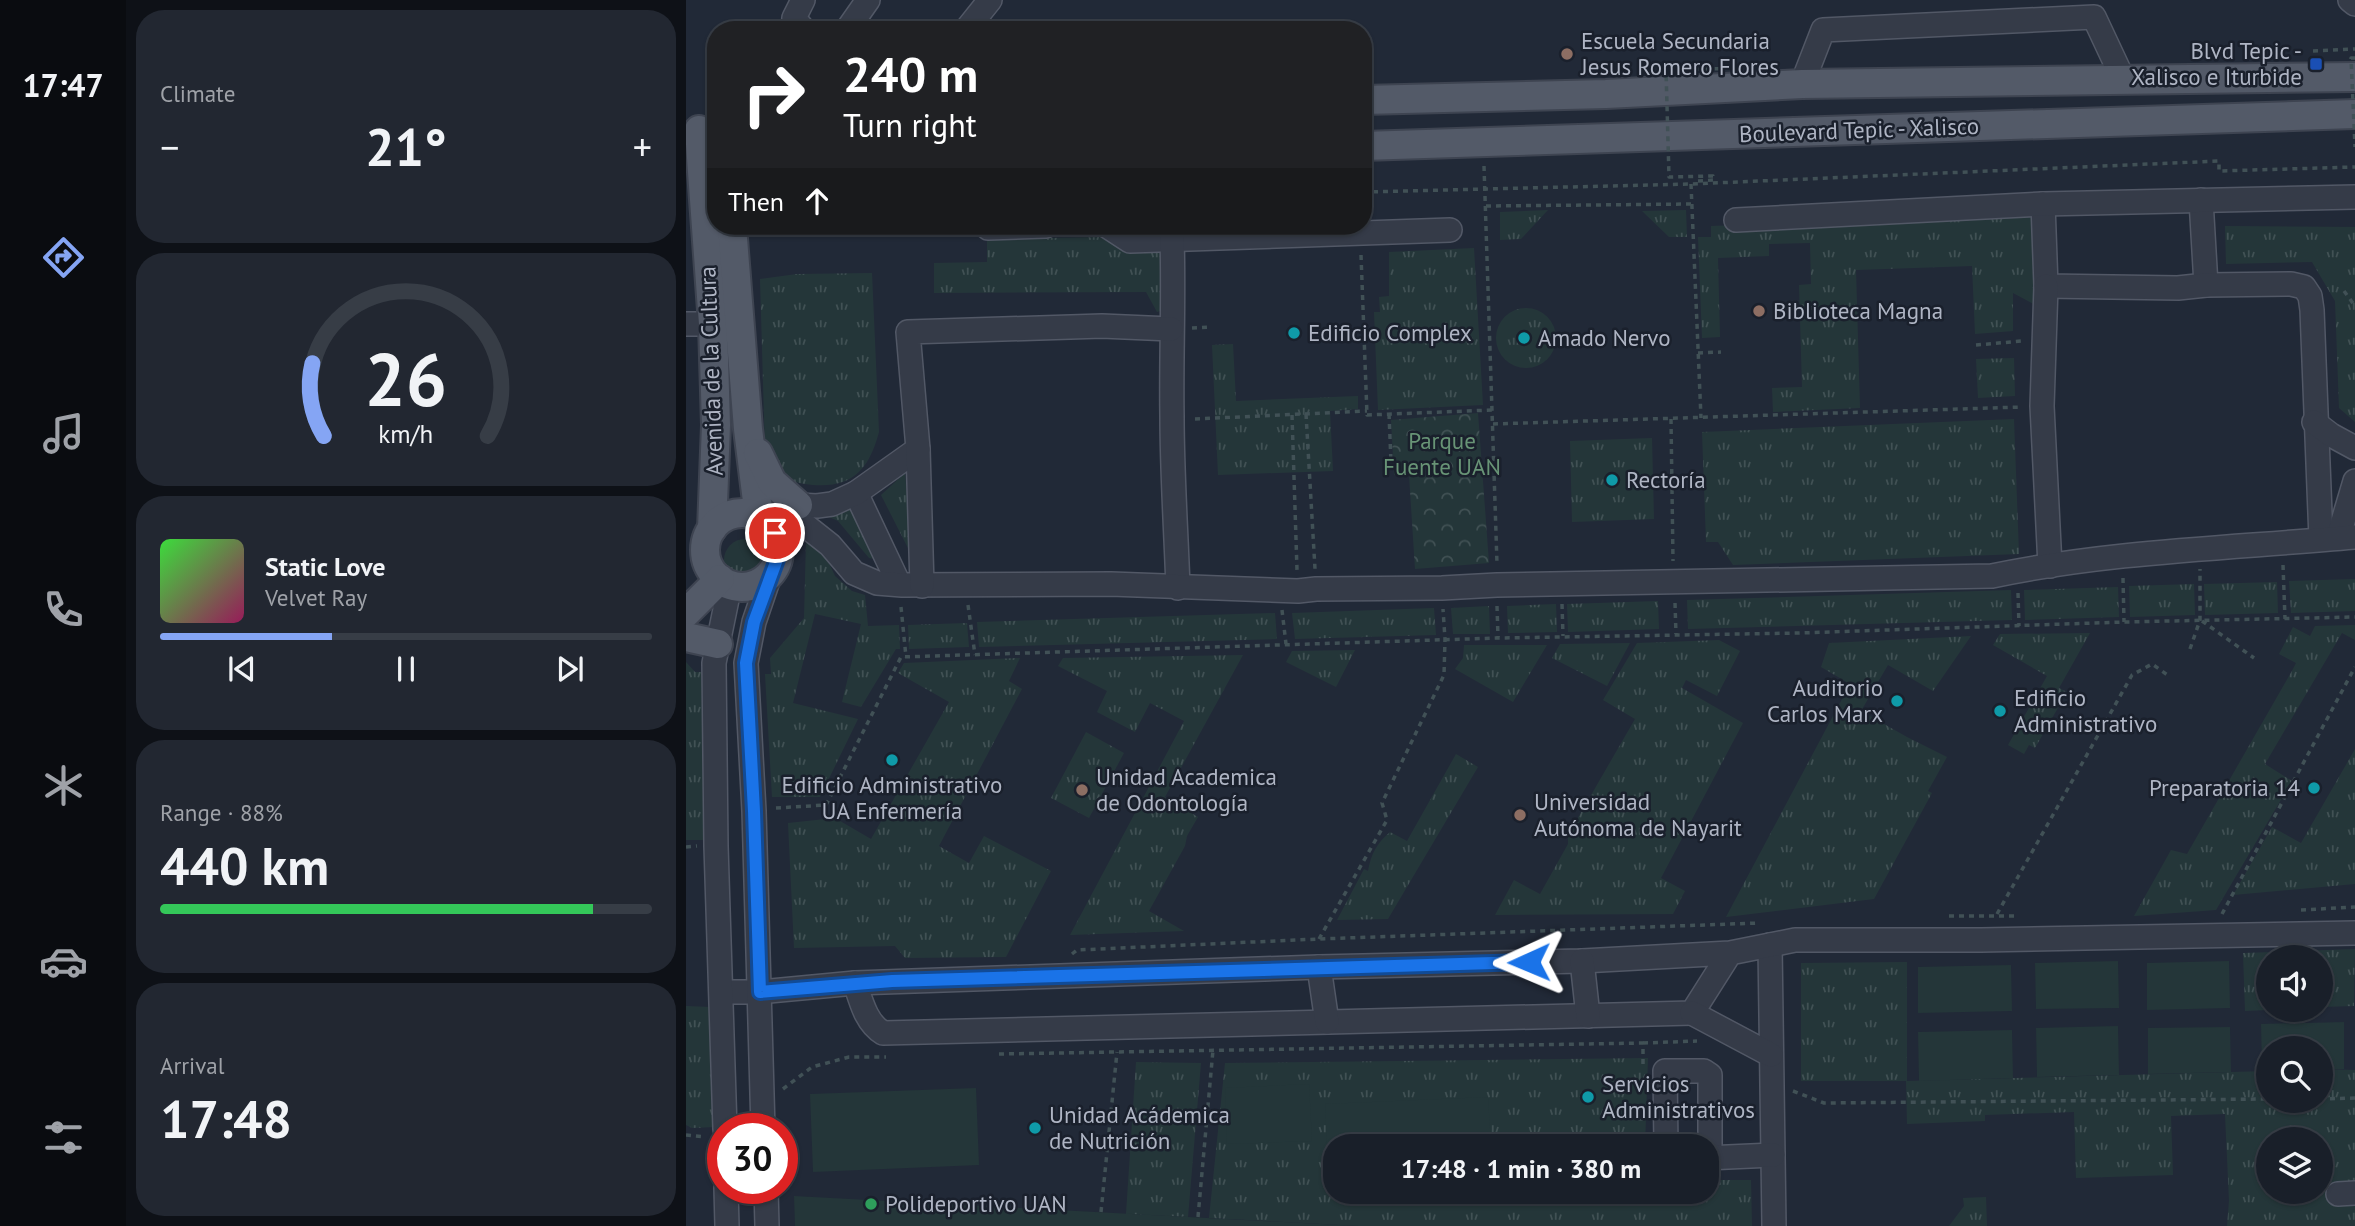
<!DOCTYPE html>
<html lang="en">
<head>
<meta charset="utf-8">
<style>
  body { margin:0; font-family:"PT Sans",sans-serif; background:#222731; color:#f1f3f6; height:100vh; display:flex; flex-direction:column; font-size:26px; white-space:nowrap }
  * { box-sizing:border-box; margin:0 }
  p { font-size:23px; color:#9fa2a8 }
  .icon { flex:none; width:38px; height:38px; fill:none; stroke:currentColor; stroke-width:2; stroke-linecap:round; stroke-linejoin:round }
  .map { position:relative; flex:1; overflow:hidden }
  .panel { display:flex; flex-direction:column; gap:10px; padding:10px; background:#0e1117; width:560px }
  .panel>* { flex:none }
  .top-card { position:absolute; left:21px; top:21px; width:665px; height:214px; border-radius:28px; box-shadow:0 2px 5px #0004,0 0 0 2px #373d46; background:#202124; color:#fff; overflow:hidden }
  .tools { position:absolute; left:1570px; top:945px; display:grid; gap:14px }
  .tools a { display:grid; place-items:center; width:77px; height:77px; border-radius:50%; background:#191f29; box-shadow:0 2px 5px #0004,0 0 0 2px #373d46; font-size:35px }
  .speed { position:absolute; left:21px; top:1113px; display:flex; gap:14px; font-size:35px; font-weight:700; text-align:center }
  .speed>* { display:grid; place-content:center; width:91px; height:91px; border-radius:50%; background:#191f29; box-shadow:0 2px 5px #0004,0 0 0 2px #373d46; line-height:1 }
  .speed .limit { border:10px solid #d22; background:#fff; color:#111 }
  .pin { position:absolute; display:grid; place-items:center; width:60px; height:60px; color:#fff; margin:-30px; border:4px solid #fff; border-radius:50%; box-shadow:0 2px 7px #0007 }
  .me { position:absolute; width:77px; margin:-38px; rotate:269deg; stroke-linejoin:round; filter:drop-shadow(0 0 5px #0008) }
  .turn { display:flex; align-items:center; gap:24px; height:147px; padding:0 21px; font-size:32px }
  .turn .icon { width:91px; height:91px; stroke-width:2.5 }
  .turn b { display:block; font-size:49px; line-height:60px }
  .then { display:flex; align-items:center; height:66px; padding:0 21px; background:#0003; gap:14px; font-size:26px }
  .big { font-size:52px; font-weight:800; line-height:1.1 }
  .panel .tile { flex:1; display:flex; flex-direction:column; justify-content:center; gap:10px; min-width:0; padding:0 24px; border-radius:28px; background:#222731 }
  .panel .dial { align-items:center; gap:0 }
  .dial svg { height:182px; overflow:visible; fill:none; stroke:#373d46; stroke-width:7; stroke-linecap:round; text-anchor:middle }
  .dial text { fill:#f1f3f6; stroke:none }
  .song { display:flex; align-items:center; gap:21px }
  .cover { width:84px; height:84px; border-radius:10px; background:linear-gradient(135deg,hsl(120 70% 55%),hsl(330 70% 35%)) }
  .played { height:7px; border-radius:4px; background:linear-gradient(90deg,#85a5f4 35%,#373d46 35%) }
  .keys { display:flex; justify-content:space-around; direction:ltr }
  .heat { display:flex; justify-content:space-between; align-items:center; font-size:38px; direction:ltr }
  .charge { height:10px; border-radius:5px; background:linear-gradient(90deg,#34c759 88%,#373d46 0) }
  .trip { position:absolute; left:637px; top:1134px; width:396px; height:70px; border-radius:28px; background:#191f29; box-shadow:0 2px 5px #0004,0 0 0 2px #373d46; font-weight:800; line-height:70px; text-align:center }
  main { display:flex; flex:1; min-height:0 }
  .menu { display:flex; flex-direction:column; width:126px; justify-content:space-around; align-items:center; background:#0a0c10; color:#9fa2a8 }
  .menu .icon { width:49px; height:49px }
  .menu .on { color:#85a5f4 }
  .menu b { font-size:32px; color:#f1f3f6 }
  .map>svg:first-child { display:block }
  .grass { fill:url(#grass-tufts); fill-rule:evenodd }
  .park { fill:url(#park-crowns) }
  .pitch { fill:#243639 }
  .lines { fill:none; stroke-linecap:round; stroke-linejoin:round }
  .minor-casing { stroke:#525866; stroke-width:26 }
  .major-casing { stroke:#3e4451; stroke-width:32 }
  .path { stroke:#415156; stroke-width:3.5; stroke-dasharray:5 5; stroke-linecap:butt }
  .minor { stroke:#353b48; stroke-width:23 }
  .major { stroke:#535a68; stroke-width:28 }
  .path-bridge { stroke:#415156; stroke-width:3.5; stroke-dasharray:5 5; stroke-linecap:butt }
  .route-casing { stroke:#114b97; stroke-width:18 }
  .route { stroke:#1a73e8; stroke-width:12 }
  .education-dot { fill:#8d6e63; stroke:#1a202c; stroke-width:2.5 }
  .transit-dot { fill:#1a4fb4; stroke:#1a202c; stroke-width:2.5 }
  .culture-dot { fill:#0f9aa8; stroke:#1a202c; stroke-width:2.5 }
  .leisure-dot { fill:#2e9e5b; stroke:#1a202c; stroke-width:2.5 }
  .labels { text-anchor:middle; stroke-width:5; stroke-linejoin:round; paint-order:stroke }
  .poi-label { font-size:23px; fill:#afb5c4; stroke:#1a202c; text-anchor:start }
  .street-label { font-size:23px; fill:#afb5c4; stroke:#1a202c }
  .park-label { font-size:23px; fill:#689476; stroke:#1a202c }
</style>
</head>
<body>
<main>
<nav class="menu">
<b>17:47</b>
<svg class="icon on" aria-label="directions" viewBox="0 0 24 24"><path d="M12 3l9 9-9 9-9-9zM9 14v-3h6M13 9l2 2-2 2"/></svg>
<svg class="icon" aria-label="music" viewBox="0 0 24 24"><path d="M9 18V5l10-2v13"/><circle cx="6" cy="18" r="3"/><circle cx="16" cy="16" r="3"/></svg>
<svg class="icon" aria-label="phone" viewBox="0 0 24 24"><path d="M5 4h4l2 5-3 2q2 4 5 5l2-3 5 2v4C11 20 4 13 5 4z"/></svg>
<svg class="icon" aria-label="climate" viewBox="0 0 24 24"><path d="M12 3v18M4 7l16 10M4 17L20 7"/></svg>
<svg class="icon" aria-label="car" viewBox="0 0 24 24"><path d="M5 17H2v-5l4-1 3-4h7l3 4 3 1v5h-3M9 17h6M6 11h13"/><circle cx="7" cy="17" r="2"/><circle cx="17" cy="17" r="2"/></svg>
<svg class="icon" aria-label="filters" viewBox="0 0 24 24"><path d="M4 7h16M4 17h16"/><circle cx="9" cy="7" r="2"/><circle cx="15" cy="17" r="2"/></svg>
</nav>
<section class="panel">
<div class="tile"><p>Climate</p>
<div class="heat"><a>−</a><b class="big">21°</b><a>+</a></div>
</div>
<div class="tile dial"><svg viewBox="0 0 100 80">
<path d="M14 69A42 42 0 1 1 86 69"/>
<path d="M14 69A42 42 0 0 1 9 37" stroke="#85a5f4"/>
<text x="50" y="56" font-size="32" font-weight="700">26</text>
<text x="50" y="72" font-size="11">km/h</text>
</svg></div>
<div class="tile">
<div class="song"><i class="cover"></i><div><b>Static Love</b><p>Velvet Ray</p></div></div>
<div class="played"></div>
<div class="keys"><svg class="icon" aria-label="previous" viewBox="0 0 24 24"><path d="M18 5L8 12l10 7zM5 5v14"/></svg><svg class="icon" aria-label="pause" viewBox="0 0 24 24"><path d="M8 5v14M16 5v14"/></svg><svg class="icon" aria-label="next" viewBox="0 0 24 24"><path d="M6 5l10 7-10 7zM19 5v14"/></svg></div>
</div>
<div class="tile"><p>Range · 88%</p><b class="big">440 km</b><div class="charge"></div></div>
<div class="tile"><p>Arrival</p><b class="big">17:48</b></div>
</section>
<div class="map">
<svg width="1669" height="1226" viewBox="0 0 1669 1226">
  <defs>
    <pattern id="grass-tufts" width="24" height="20" patternUnits="userSpaceOnUse" patternTransform="scale(1.75)"><rect width="24" height="20" fill="#243639"/><path d="M3 7l-1-3M5 7V3M7 7l1-3M15 17l-1-3M17 17v-4M19 17l1-3" fill="none" stroke="#415154"/></pattern>
    <pattern id="park-crowns" width="20" height="18" patternUnits="userSpaceOnUse" patternTransform="scale(1.75)"><rect width="20" height="18" fill="#243639"/><path d="M2 6a3 3 0 1 1 6 0M12 15a3 3 0 1 1 6 0" fill="none" stroke="#415154"/></pattern>
  </defs>
  <rect width="100%" height="100%" fill="#212937"/>
  <g class="grass">
    <path d="M862,210L835,239L814,240V212Z"/>
    <path d="M1000,210L1001,237H983L956,211Z"/>
    <path d="M1350,213L1353,307L1327,293V331L1289,334L1286,266L1170,270L1174,408L1087,412L1086,388L1116,387L1113,285L1125,284L1124,243L1083,244V256L1032,258L1034,337L1016,338L1012,237H1025V226Z"/>
    <path d="M1539,226L1669,227V422L1653,408L1649,301L1626,262L1540,264Z"/>
    <path d="M419,237L482,250L477,310L471,312L460,292L248,293V263L301,262V239Z"/>
    <path d="M788,248L797,405L692,410L688,312H694L693,297L703,296V252Z"/>
    <path d="M186,273L193,432C183,469 167,488 127,485C117,484 104,482 95,475C89,471 84,460 79,453L74,279L111,274Z"/>
    <circle cx="840" cy="338" r="30"/>
    <path d="M547,344L550,401L672,396V409L644,411L647,471L532,475L526,345Z"/>
    <path d="M1328,358L1329,396L1292,398L1290,359Z"/>
    <path d="M1328,419L1333,554L1047,565L1032,542H1020L1016,432Z"/>
    <path d="M966,438L968,519L886,522L884,441Z"/>
    <path d="M219,473L226,556L195,495Z"/>
    <path d="M171,509L190,559L183,558L152,521L141,516V510Z"/>
    <circle cx="59" cy="560" r="21"/>
    <path d="M120,540L138,552L149,576L166,591L179,595L182,626L213,625L214,649H210L175,707L156,702L175,624L129,614L107,703L172,719L134,797H86L79,674H85L84,658L118,618Z"/>
    <path d="M1669,579V611L1605,613L1603,581Z"/>
    <path d="M1591,582L1592,613L1519,615L1518,584Z"/>
    <path d="M1508,584L1509,615L1444,617L1443,586Z"/>
    <path d="M1432,587L1433,617L1339,620L1338,590Z"/>
    <path d="M1325,590L1326,620L1002,629L1001,600Z"/>
    <path d="M972,601L973,629L882,632L881,604Z"/>
    <path d="M870,604L871,632L822,633L821,606Z"/>
    <path d="M803,606L804,634H767L765,608Z"/>
    <path d="M748,608L750,635L609,639L606,613Z"/>
    <path d="M589,613L591,639L293,647L291,622Z"/>
    <path d="M281,623L283,647L223,649L222,625Z"/>
    <path d="M1669,625V640L1656,633L1579,764L1606,781L1530,910L1448,916L1485,850L1501,854L1607,669L1610,663L1593,654L1607,627L1624,636L1629,626Z"/>
    <path d="M1404,633L1373,688L1381,692L1349,748L1343,745L1338,754L1322,745L1361,676L1307,645L1314,634Z"/>
    <path d="M1285,636L1247,691L1202,665L1175,711L1221,737L1261,757L1242,791L1246,793L1188,899L1040,917L1164,684L1135,667L1143,643Z"/>
    <path d="M1033,640L1054,651L1031,696L1000,680L996,688L1057,723L975,878L999,891L987,914L809,915L828,880L854,894L882,844V835L949,719L917,700L951,643Z"/>
    <path d="M944,643L921,686L866,658L874,644Z"/>
    <path d="M778,645H861L827,702L769,669L777,658Z"/>
    <path d="M669,650L650,687L600,662L606,651Z"/>
    <path d="M557,655L479,797L512,817L501,836L499,846L463,911L498,931L384,935L498,721L464,703L449,732L411,712L421,691L372,666L377,658Z"/>
    <path d="M334,658L323,681L336,689L253,846L283,863L298,836L365,871L320,957L219,958L209,946L108,948L102,823L149,818L185,839L263,702L212,673L218,663Z"/>
    <path d="M0,662L9,672H16L20,840H0Z"/>
    <path d="M400,732L438,753L403,818L365,798Z"/>
    <path d="M1669,749V884L1547,895L1586,827L1615,843Z"/>
    <path d="M770,754L792,767L702,919L651,920L678,869L682,871C685,854 691,843 704,832L721,841Z"/>
    <path d="M1669,949L1668,1006L1635,1007L1634,957H1582V1010L1559,1011L1557,953Z"/>
    <path d="M1221,962V1081L1582,1071V1101H1634L1635,1069L1669,1070V1226H1541L1543,1201L1539,1114L1485,1116L1487,1175L1390,1178L1388,1112L1299,1115V1121L1221,1124L1220,1081H1115V963ZM1582,1139H1634V1192H1582Z"/>
    <path d="M0,1006L24,1007L29,1127L6,1128L0,1125Z"/>
    <path d="M962,1058L959,1146H649V1192H1020V1180H1065L1066,1226H673L523,1218L539,1063Z"/>
    <path d="M450,1062L515,1063L502,1217L440,1214Z"/>
    <path d="M1300,1197L1301,1226H1263L1278,1206L1277,1198Z"/>
  </g>
  <path class="park" d="M792,413L803,563L729,569L723,475H708L705,420Z"/>
  <g class="pitch">
    <path d="M1432,961L1433,1008L1350,1009L1349,963Z"/>
    <path d="M1543,961L1544,1008L1461,1010V963Z"/>
    <path d="M1325,965L1326,1011L1232,1013V967Z"/>
    <path d="M1658,1022V1069H1635L1634,1048H1582V1071H1576L1575,1024Z"/>
    <path d="M1432,1026L1433,1075L1351,1077L1350,1028Z"/>
    <path d="M1544,1027L1545,1072L1462,1074V1028Z"/>
    <path d="M1326,1030L1327,1078L1233,1081L1232,1032Z"/>
    <path d="M623,1084L626,1141L541,1144L539,1088Z"/>
    <path d="M290,1088L293,1165L127,1172L124,1094Z"/>
    <path d="M802,1097L805,1146H649V1190H643L639,1104Z"/>
    <path d="M108,1196L673,1226H109Z"/>
  </g>
  <g class="lines">
    <defs>
      <g id="minor">
        <path d="M117,0L108,18L118,30"/>
        <path d="M1664,0L1669,4"/>
        <path d="M161,30L182,0"/>
        <path d="M280,30L304,0"/>
        <path d="M1116,84L1137,30L1408,17L1438,81"/>
        <path d="M1515,200L1520,285"/>
        <path d="M1357,204L1360,286L1492,288L1520,285L1605,284L1618,287L1624,296L1626,310L1635,539"/>
        <path d="M1050,220L1357,204L1669,197"/>
        <path d="M421,226L444,241L764,230"/>
        <path d="M302,228L360,226"/>
        <path d="M486,238C488,297 485,356 486,416C486,473 490,530 492,588"/>
        <path d="M1360,286L1356,406L1364,566"/>
        <path d="M0,324H27"/>
        <path d="M1628,422L1645,435L1669,448"/>
        <path d="M170,493L213,584"/>
        <path d="M76,519L112,505L131,506L146,504L170,493L232,449"/>
        <path d="M1652,538L1669,481"/>
        <path d="M92,542L103,531L120,526L144,545L168,573L191,583L216,585L425,584L612,591L630,589L756,588L811,585L1306,576C1425,551 1548,548 1669,537"/>
        <path d="M236,586L232,449L222,332L416,326L485,329"/>
        <path d="M1084,945L1088,1226"/>
        <path d="M1044,953L1006,1013L197,1033C180,1023 175,1001 169,983L633,967L896,961L1044,953L1109,940H1295L1669,933"/>
        <path d="M896,961L902,1016"/>
        <path d="M633,967L641,1022"/>
        <path d="M36,992H74L169,983"/>
        <path d="M1006,1013L1085,1055"/>
        <path d="M39,1129L30,846L28,663L44,585"/>
        <path d="M77,1129L68,811L60,663L68,622L84,575"/>
        <path d="M980,1146L979,1071H1018L1024,1075V1158"/>
        <path d="M1020,1158L1087,1155"/>
        <path d="M40,1188L41,1226"/>
        <path d="M80,1188L81,1226"/>
        <path d="M1652,1194L1669,1193"/>
      </g>
      <g id="major">
        <path d="M677,100L920,94L1116,84L1669,77"/>
        <path d="M13,130L27,324L30,425L26,529"/>
        <path d="M677,146L1669,114"/>
        <path d="M46,226L62,429L73,517"/>
        <path d="M72,453L86,482L112,505"/>
        <circle cx="56" cy="550" r="37"/>
        <path d="M0,613L34,579"/>
        <path d="M0,637L32,644"/>
      </g>
    </defs>
    <use href="#minor" class="minor-casing"/>
    <use href="#major" class="major-casing"/>
    <g class="path">
      <path d="M1627,51L1669,49"/>
      <path d="M798,166L811,564"/>
      <path d="M1005,184L1015,418"/>
      <path d="M677,192L1005,184L1533,161V171L1669,167"/>
      <path d="M800,206L1006,204"/>
      <path d="M675,255L681,415L806,410"/>
      <path d="M1658,291L1669,306"/>
      <path d="M506,328L525,327"/>
      <path d="M1290,345L1336,341"/>
      <path d="M1012,353L1035,352"/>
      <path d="M620,414L629,569"/>
      <path d="M703,414L705,462"/>
      <path d="M606,415L611,570"/>
      <path d="M509,419L681,411"/>
      <path d="M985,419L987,561"/>
      <path d="M807,424L1336,407"/>
      <path d="M1597,565L1599,619"/>
      <path d="M1437,578L1438,622"/>
      <path d="M1332,593L1333,626"/>
      <path d="M989,603L990,634"/>
      <path d="M876,604L877,636"/>
      <path d="M282,605L289,655"/>
      <path d="M811,606L812,637"/>
      <path d="M215,607L220,657"/>
      <path d="M596,610L600,644"/>
      <path d="M1516,621L1568,658"/>
      <path d="M1504,649L1514,620V569"/>
      <path d="M90,808L140,805L215,657L812,638L1113,633L1438,622L1669,617"/>
      <path d="M0,847L11,846"/>
      <path d="M1615,910L1669,907"/>
      <path d="M1311,914L1446,675L1466,664L1483,676"/>
      <path d="M1536,914L1669,667"/>
      <path d="M1263,916H1328"/>
      <path d="M633,939L701,820L696,803L758,675L759,639L757,609"/>
      <path d="M386,954L391,950L633,939L1073,923"/>
      <path d="M957,1043L1011,1041"/>
      <path d="M313,1054L957,1043V1066"/>
      <path d="M97,1089L126,1067L163,1057H200"/>
      <path d="M1107,1091L1138,1103L1582,1099"/>
      <path d="M1634,1099L1669,1098"/>
      <path d="M932,1118L958,1119"/>
      <path d="M0,1135L19,1137"/>
      <path d="M415,1212L431,1052"/>
      <path d="M512,1217L527,1050"/>
    </g>
    <use href="#minor" class="minor"/>
    <use href="#major" class="major"/>
    <g class="path-bridge">
      <path d="M1669,58H1665L1669,147"/>
      <path d="M1012,181L1028,180L1027,176L983,177L980,70L1062,68"/>
    </g>
  </g>
  <g class="lines">
    <defs>
      <path id="route" d="M89,533L93,542V554L68,622L60,663L68,811L74,992L206,981L843,962"/>
    </defs>
    <use href="#route" class="route-casing"/>
    <use href="#route" class="route"/>
  </g>
  <g class="education-dot">
    <circle cx="881" cy="54" r="7"/>
    <circle cx="1073" cy="311" r="7"/>
    <circle cx="396" cy="790" r="7"/>
    <circle cx="834" cy="815" r="7"/>
  </g>
  <rect class="transit-dot" x="1623" y="57" width="14" height="14" rx="3.5"/>
  <g class="culture-dot">
    <circle cx="608" cy="333" r="7"/>
    <circle cx="838" cy="338" r="7"/>
    <circle cx="926" cy="480" r="7"/>
    <circle cx="1211" cy="701" r="7"/>
    <circle cx="1314" cy="711" r="7"/>
    <circle cx="206" cy="760" r="7"/>
    <circle cx="1628" cy="788" r="7"/>
    <circle cx="902" cy="1097" r="7"/>
    <circle cx="349" cy="1128" r="7"/>
  </g>
  <circle class="leisure-dot" cx="185" cy="1204" r="7"/>
  <g class="labels">
    <g class="poi-label">
      <text x="895" y="49">Escuela Secundaria<tspan x="895" dy="26">Jesus Romero Flores</tspan></text>
      <text x="1616" y="59" text-anchor="end">Blvd Tepic -<tspan x="1616" dy="26">Xalisco e Iturbide</tspan></text>
      <text x="1087" y="319">Biblioteca Magna</text>
      <text x="622" y="341">Edificio Complex</text>
      <text x="852" y="346">Amado Nervo</text>
      <text x="940" y="488">Rectoría</text>
      <text x="1197" y="696" text-anchor="end">Auditorio<tspan x="1197" dy="26">Carlos Marx</tspan></text>
      <text x="1328" y="706">Edificio<tspan x="1328" dy="26">Administrativo</tspan></text>
      <text x="410" y="785">Unidad Academica<tspan x="410" dy="26">de Odontología</tspan></text>
      <text x="206" y="793" text-anchor="middle">Edificio Administrativo<tspan x="206" dy="26">UA Enfermería</tspan></text>
      <text x="1614" y="796" text-anchor="end">Preparatoria 14</text>
      <text x="848" y="810">Universidad<tspan x="848" dy="26">Autónoma de Nayarit</tspan></text>
      <text x="916" y="1092">Servicios<tspan x="916" dy="26">Administrativos</tspan></text>
      <text x="363" y="1123">Unidad Acádemica<tspan x="363" dy="26">de Nutrición</tspan></text>
      <text x="199" y="1212">Polideportivo UAN</text>
    </g>
    <g class="street-label">
      <text transform="translate(1173 130) rotate(-2)" y="8">Boulevard Tepic - Xalisco</text>
      <text transform="translate(25 371) rotate(-92)" y="8">Avenida de la Cultura</text>
    </g>
    <g class="park-label">
      <text x="756" y="449">Parque<tspan x="756" dy="26">Fuente UAN</tspan></text>
    </g>
  </g>
</svg>
<div class="tools">
<a><svg class="icon" aria-label="sound" viewBox="0 0 24 24"><path d="M4 9h4l5-4v14l-5-4H4zM17 9q2 3 0 6"/></svg></a>
<a><svg class="icon" aria-label="search" viewBox="0 0 24 24"><circle cx="10" cy="10" r="6"/><path d="M15 15l6 6"/></svg></a>
<a><svg class="icon" aria-label="layers" viewBox="0 0 24 24"><path d="M12 4l9 5-9 5-9-5zM3 14l9 5 9-5"/></svg></a>
</div>
<div class="speed"><div class="limit">30</div></div>
<div class="pin" style="left:89px;top:533px;background:#d93025"><svg class="icon" aria-label="arrive" viewBox="0 0 24 24"><path d="M6 21V4h12l-3 4 3 4H6"/></svg></div>
<svg class="me" style="left:843px;top:962px" viewBox="-20 -20 40 40"><path d="M0-17L14 15 0 8-14 15z" fill="#1a73e8" stroke="#fff" stroke-width="4"/></svg>
<div class="trip">17:48 · 1 min · 380 m</div>
<div class="top-card">
<div class="turn"><svg class="icon" aria-label="right" viewBox="0 0 24 24"><path d="M7 20v-9h11M14 6l5 5-5 5"/></svg><div><b>240 m</b>Turn right</div></div>
<div class="then">Then<svg class="icon" aria-label="ahead" viewBox="0 0 24 24"><path d="M12 20V5M6 11l6-6 6 6"/></svg></div>
</div>
</div>
</main>
</body>
</html>
